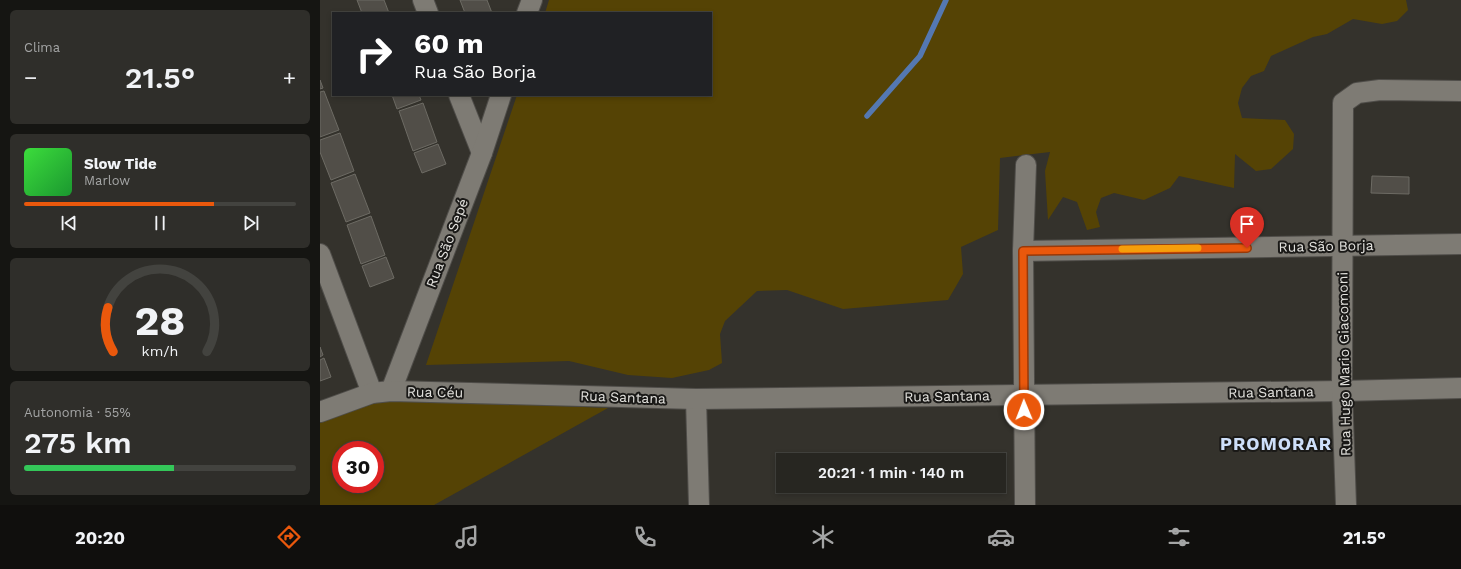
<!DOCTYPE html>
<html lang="pt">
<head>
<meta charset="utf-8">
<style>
  body { margin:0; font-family:"Work Sans",sans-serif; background:#2f2e2a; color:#f1f3f6; height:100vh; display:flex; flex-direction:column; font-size:15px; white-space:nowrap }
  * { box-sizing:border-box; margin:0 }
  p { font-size:13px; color:#a4a5a5 }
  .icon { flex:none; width:22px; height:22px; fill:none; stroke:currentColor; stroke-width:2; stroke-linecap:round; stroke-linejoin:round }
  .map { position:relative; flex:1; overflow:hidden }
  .drawer { display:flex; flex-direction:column; gap:10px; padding:10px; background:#151512; width:320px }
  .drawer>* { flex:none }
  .guide { position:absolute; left:12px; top:12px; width:380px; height:84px; border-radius:0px; box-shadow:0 2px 6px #0003,0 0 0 1px #43433f; background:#202124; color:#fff; overflow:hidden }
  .speed { position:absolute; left:12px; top:441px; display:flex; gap:8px; font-size:20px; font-weight:700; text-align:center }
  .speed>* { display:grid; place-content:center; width:52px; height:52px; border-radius:50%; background:#272621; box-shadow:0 2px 6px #0003,0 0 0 1px #43433f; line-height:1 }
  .speed .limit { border:6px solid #d22; background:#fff; color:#111 }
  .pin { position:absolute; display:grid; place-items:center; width:34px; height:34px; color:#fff; margin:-41px -17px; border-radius:50% 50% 50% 0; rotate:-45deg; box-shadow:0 0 4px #0007 }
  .pin .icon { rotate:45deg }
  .me { position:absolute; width:44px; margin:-22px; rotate:359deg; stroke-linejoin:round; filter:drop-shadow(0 0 3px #0008) }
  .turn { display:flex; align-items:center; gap:14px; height:84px; padding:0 16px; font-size:18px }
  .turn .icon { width:52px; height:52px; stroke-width:2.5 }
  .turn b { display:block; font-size:28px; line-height:34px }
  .big { font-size:30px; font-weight:600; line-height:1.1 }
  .drawer .card { flex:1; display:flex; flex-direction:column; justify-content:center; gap:6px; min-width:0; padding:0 14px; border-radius:6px; background:#2f2e2a }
  .drawer .dial { align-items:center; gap:0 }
  .dial svg { height:104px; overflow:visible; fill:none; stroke:#43433f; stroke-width:7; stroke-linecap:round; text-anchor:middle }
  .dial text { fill:#f1f3f6; stroke:none }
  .song { display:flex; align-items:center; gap:12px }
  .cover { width:48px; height:48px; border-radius:6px; background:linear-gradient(135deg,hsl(120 70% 55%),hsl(130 70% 35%)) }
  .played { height:4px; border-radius:2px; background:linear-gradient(90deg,#ea580c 70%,#43433f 70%) }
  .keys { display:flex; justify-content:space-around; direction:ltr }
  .heat { display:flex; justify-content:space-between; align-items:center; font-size:22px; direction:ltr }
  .charge { height:6px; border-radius:3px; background:linear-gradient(90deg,#34c759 55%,#43433f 0) }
  .trip { position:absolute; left:456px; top:453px; width:230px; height:40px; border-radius:0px; background:#272621; box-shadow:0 2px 6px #0003,0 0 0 1px #43433f; font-weight:600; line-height:40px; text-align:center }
  .dock { display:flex; height:64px; justify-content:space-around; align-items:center; background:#100f0d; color:#a4a5a5 }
  .dock .icon { width:28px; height:28px }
  .dock .active { color:#ea580c }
  .dock b { font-size:18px; color:#f1f3f6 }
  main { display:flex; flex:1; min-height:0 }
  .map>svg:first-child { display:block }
  .green { fill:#554305; fill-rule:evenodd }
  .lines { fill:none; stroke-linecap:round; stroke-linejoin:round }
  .stream { stroke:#5478b2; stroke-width:5.5 }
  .building { fill:#514e48; stroke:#6d6b64 }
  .minor-casing { stroke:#4f4d49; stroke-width:22 }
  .minor { stroke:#7e7b74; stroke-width:20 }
  .route-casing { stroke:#983908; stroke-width:10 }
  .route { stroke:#ea580c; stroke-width:7 }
  .slow { stroke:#f59e0b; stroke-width:7 }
  .labels { text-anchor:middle; stroke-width:4; stroke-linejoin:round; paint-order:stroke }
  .street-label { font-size:14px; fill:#e3e2de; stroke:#1a1917 }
  .district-label { font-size:18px; font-weight:bold; letter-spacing:1px; fill:#cedff9; stroke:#1a1917 }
</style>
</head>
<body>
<main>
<section class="drawer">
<div class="card"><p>Clima</p>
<div class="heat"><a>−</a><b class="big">21.5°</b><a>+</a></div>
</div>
<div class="card">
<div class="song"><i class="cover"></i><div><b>Slow Tide</b><p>Marlow</p></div></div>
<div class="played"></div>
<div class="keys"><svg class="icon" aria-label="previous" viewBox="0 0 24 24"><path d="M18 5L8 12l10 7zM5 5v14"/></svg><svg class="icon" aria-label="pause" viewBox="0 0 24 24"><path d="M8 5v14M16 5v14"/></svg><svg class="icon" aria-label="next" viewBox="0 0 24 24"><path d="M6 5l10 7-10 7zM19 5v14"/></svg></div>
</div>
<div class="card dial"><svg viewBox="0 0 100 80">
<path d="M14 69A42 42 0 1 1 86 69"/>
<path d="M14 69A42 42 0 0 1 10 35" stroke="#ea580c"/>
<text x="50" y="56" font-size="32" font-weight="700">28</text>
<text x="50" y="72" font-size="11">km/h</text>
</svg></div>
<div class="card"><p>Autonomia · 55%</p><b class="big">275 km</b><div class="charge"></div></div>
</section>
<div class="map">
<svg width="1141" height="505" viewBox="0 0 1141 505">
  <rect width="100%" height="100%" fill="#34322c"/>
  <g class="green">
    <path d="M229,0H1086L1088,10L1077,21L1062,24L1033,19L1007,34L993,37L951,56L944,71L931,76L922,88L918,103L922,118L965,120L974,134L973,149L951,169L936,171L915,154L914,188L859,176L850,188L824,200L794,193L781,198L776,212L780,227L767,230L757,202L743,197L728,220L725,171L730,152L680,158L678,230L641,247L643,274L628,300L523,309L467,290L437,291L405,321L400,334L402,363L389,370L352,378L308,375L249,361L106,365L197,95H391V13H225Z"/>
    <path d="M94,400L288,408L114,505H0V422L55,401ZM21,450H55V484H21Z"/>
  </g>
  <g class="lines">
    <path class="stream" d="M547,116L600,56L626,0"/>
  </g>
  <g class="building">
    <path d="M37,0H64L69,13H42Z"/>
    <path d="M140,0H167L172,13H145Z"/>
    <path d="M0,80L3,88L0,89Z"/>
    <path d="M4,91L19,130L0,137V92Z"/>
    <path d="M72,95H99L101,100L77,109Z"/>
    <path d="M103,103L117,142L93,151L79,111Z"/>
    <path d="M20,133L34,171L11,180L0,152V140Z"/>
    <path d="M118,144L126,164L102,173L94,153Z"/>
    <path d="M35,174L50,213L26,222L11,183Z"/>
    <path d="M1052,176L1089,177V194L1051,193Z"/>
    <path d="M51,216L65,255L41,264L27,225Z"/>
    <path d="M66,257L74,278L50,287L42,266Z"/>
    <path d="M0,347L3,355L0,357Z"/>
    <path d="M4,358L11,377L0,381V360Z"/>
  </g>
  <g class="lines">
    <defs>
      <g id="minor">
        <path d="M103,0L108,13"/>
        <path d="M207,13L212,0"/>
        <path d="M139,95L162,153"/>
        <path d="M703,251L1141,244"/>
        <path d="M0,254L52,393"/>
        <path d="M71,391L162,153L181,95"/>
        <path d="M376,399L379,505"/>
        <path d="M0,412L52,393L71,391L376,399L1022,391L1141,388"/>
        <path d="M705,505L703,251L706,165"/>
        <path d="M1026,505L1022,391L1023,103L1037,93L1060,90L1141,91"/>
      </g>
    </defs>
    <use href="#minor" class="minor-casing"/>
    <use href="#minor" class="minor"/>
  </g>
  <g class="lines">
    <defs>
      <path id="route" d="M704,410L703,251L927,248"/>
    </defs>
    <use href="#route" class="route-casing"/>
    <use href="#route" class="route"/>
    <path class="slow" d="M802,249L878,248"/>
  </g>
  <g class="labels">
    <g class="street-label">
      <text transform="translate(127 243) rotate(-69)" y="5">Rua São Sepé</text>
      <text transform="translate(1006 246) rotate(-1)" y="5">Rua São Borja</text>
      <text transform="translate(1024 364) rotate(-91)" y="5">Rua Hugo Mario Giacomoni</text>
      <text transform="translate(115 392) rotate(1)" y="5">Rua Céu</text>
      <text transform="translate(951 392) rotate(-1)" y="5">Rua Santana</text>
      <text transform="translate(627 396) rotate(-1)" y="5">Rua Santana</text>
      <text transform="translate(303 397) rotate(2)" y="5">Rua Santana</text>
    </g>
    <g class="district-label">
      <text x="956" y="450">PROMORAR</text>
    </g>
  </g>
</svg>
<div class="speed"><div class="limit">30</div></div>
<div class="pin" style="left:927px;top:248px;background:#d93025"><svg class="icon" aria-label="arrive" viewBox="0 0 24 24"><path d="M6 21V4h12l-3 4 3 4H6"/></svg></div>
<svg class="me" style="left:704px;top:410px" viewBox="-20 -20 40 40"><circle r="17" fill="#ea580c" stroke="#fff" stroke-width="3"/><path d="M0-11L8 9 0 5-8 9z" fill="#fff"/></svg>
<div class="trip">20:21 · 1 min · 140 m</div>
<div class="guide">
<div class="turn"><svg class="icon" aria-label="right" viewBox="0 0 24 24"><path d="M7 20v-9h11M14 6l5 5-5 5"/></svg><div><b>60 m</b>Rua São Borja</div></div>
</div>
</div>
</main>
<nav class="dock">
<b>20:20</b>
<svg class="icon active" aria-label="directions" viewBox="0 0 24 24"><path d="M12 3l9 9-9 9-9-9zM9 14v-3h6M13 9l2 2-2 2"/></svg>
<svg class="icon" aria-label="music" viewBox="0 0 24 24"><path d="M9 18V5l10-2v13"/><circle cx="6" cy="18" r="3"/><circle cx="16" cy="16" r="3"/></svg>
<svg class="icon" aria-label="phone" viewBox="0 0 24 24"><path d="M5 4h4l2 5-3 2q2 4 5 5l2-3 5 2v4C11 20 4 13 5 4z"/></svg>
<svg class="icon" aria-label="climate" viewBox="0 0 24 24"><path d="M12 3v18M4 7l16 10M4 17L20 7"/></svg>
<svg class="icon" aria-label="car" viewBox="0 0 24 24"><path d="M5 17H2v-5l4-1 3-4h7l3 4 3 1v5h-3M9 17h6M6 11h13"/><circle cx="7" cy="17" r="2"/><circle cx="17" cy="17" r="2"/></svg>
<svg class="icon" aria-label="filters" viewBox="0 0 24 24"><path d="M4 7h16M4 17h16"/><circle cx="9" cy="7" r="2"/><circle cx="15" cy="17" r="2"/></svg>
<b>21.5°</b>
</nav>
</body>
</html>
